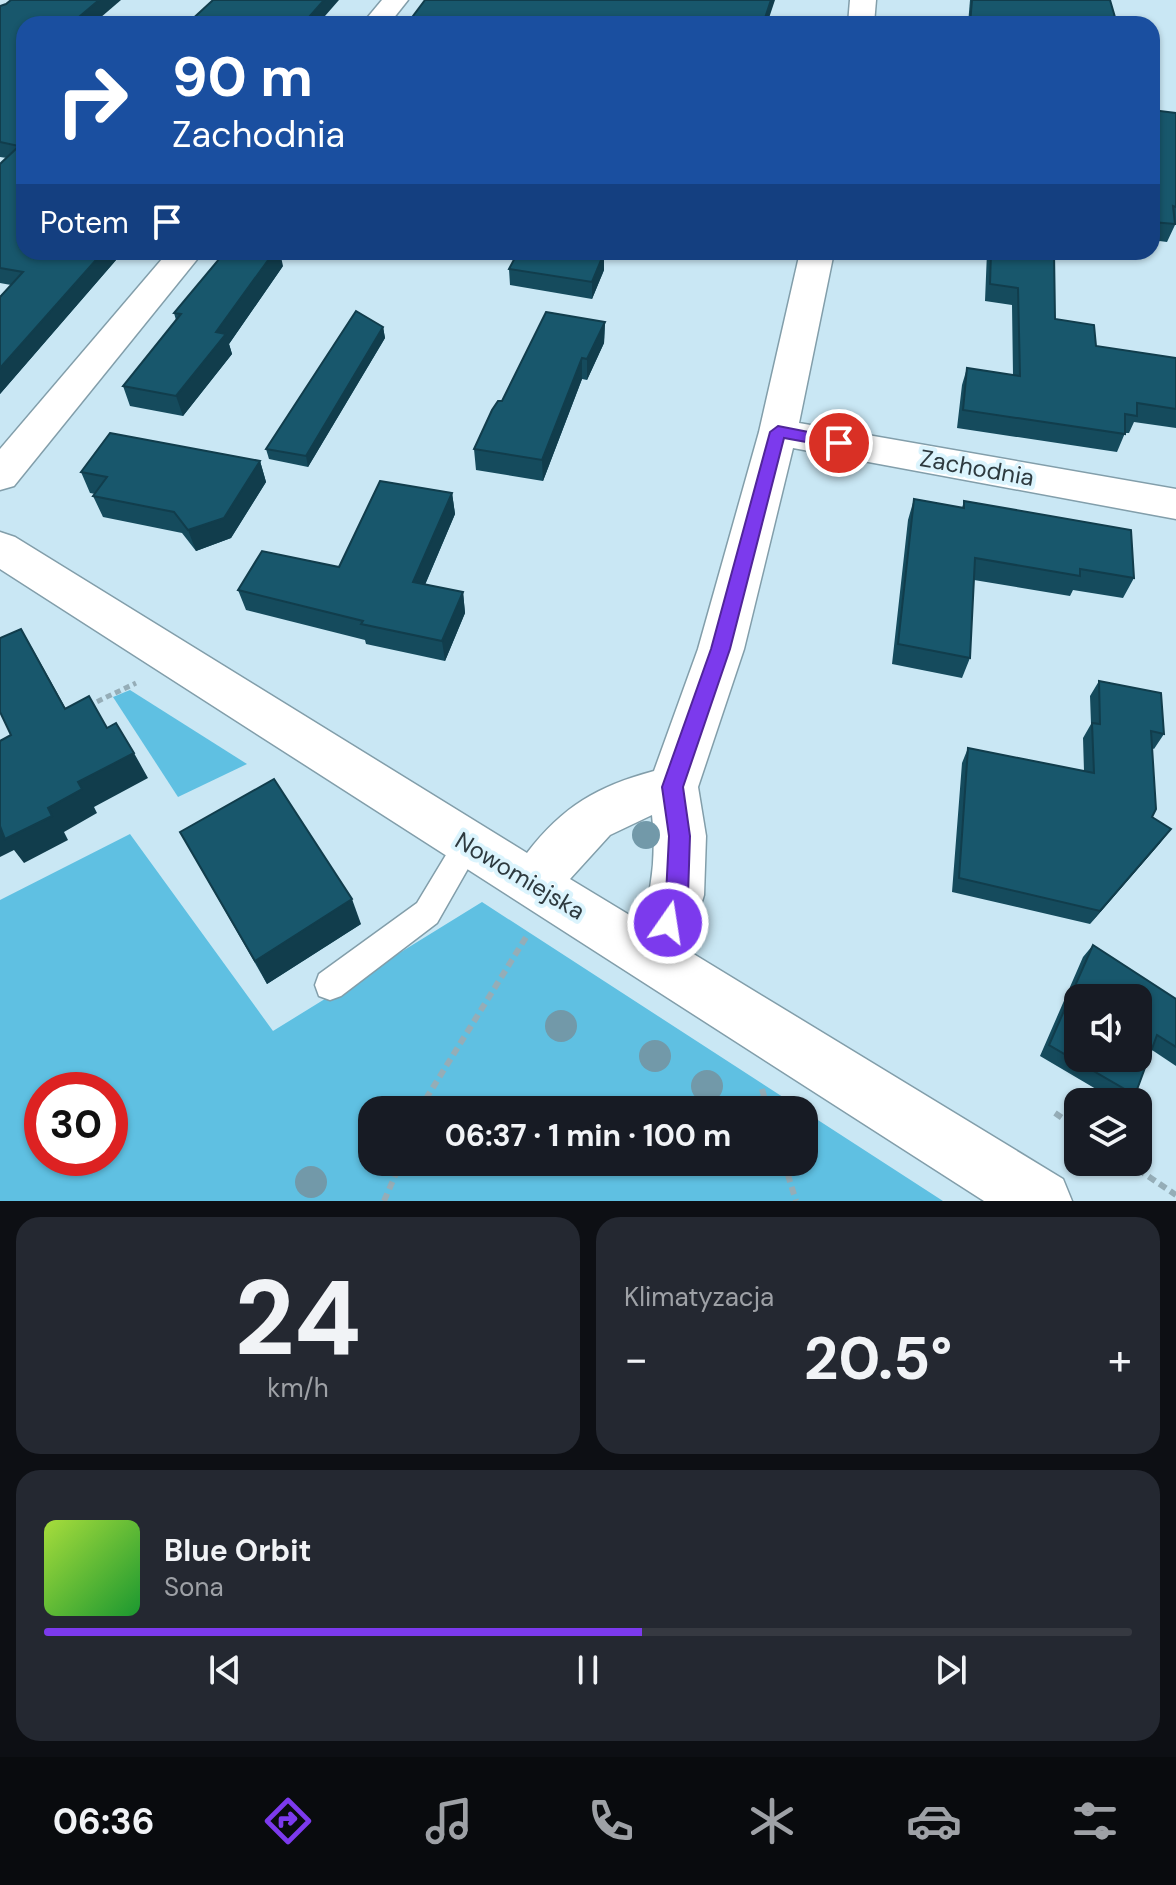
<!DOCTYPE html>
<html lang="pl">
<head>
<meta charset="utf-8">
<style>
  body { margin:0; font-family:"DM Sans",sans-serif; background:#242831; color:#f1f3f6; height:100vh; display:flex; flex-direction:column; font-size:30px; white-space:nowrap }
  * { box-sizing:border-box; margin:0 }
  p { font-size:26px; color:#9ea1a6 }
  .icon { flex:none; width:44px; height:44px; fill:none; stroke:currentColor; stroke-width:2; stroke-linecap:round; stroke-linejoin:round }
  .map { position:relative; height:1201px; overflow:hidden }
  .drawer { display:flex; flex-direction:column; gap:16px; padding:16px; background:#0d0f14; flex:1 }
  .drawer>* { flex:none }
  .banner { position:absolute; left:16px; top:16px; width:1144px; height:244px; border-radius:24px; box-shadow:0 2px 6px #0004; background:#1a4fa0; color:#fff; overflow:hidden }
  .fabs { position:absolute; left:1064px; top:984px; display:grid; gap:16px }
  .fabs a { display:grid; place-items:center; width:88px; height:88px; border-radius:16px; background:#171b24; box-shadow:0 2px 6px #0004; font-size:40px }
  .speed { position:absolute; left:24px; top:1072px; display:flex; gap:16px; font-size:40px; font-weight:700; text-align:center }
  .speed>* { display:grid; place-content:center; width:104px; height:104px; border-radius:50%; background:#171b24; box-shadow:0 2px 6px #0004; line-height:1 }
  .speed .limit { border:12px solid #d22; background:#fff; color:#111 }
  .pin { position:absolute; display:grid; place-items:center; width:68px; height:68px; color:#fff; margin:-34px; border:4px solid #fff; border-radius:50%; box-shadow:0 2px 8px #0007 }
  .me { position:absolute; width:88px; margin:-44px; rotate:13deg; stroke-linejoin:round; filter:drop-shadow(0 0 6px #0008) }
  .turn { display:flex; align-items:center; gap:28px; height:168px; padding:0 24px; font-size:36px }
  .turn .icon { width:104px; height:104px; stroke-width:2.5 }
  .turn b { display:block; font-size:56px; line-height:68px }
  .then { display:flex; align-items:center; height:76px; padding:0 24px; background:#0003; gap:16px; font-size:30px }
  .big { font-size:60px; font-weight:700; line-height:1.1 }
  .drawer .tile { flex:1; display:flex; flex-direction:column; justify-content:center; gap:12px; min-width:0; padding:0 28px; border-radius:24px; background:#242831 }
  .drawer .dial { align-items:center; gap:0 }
  .dial b { font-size:104px; line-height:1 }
  .song { display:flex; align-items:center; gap:24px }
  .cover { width:96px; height:96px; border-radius:12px; background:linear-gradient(135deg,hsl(80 70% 55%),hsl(130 70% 35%)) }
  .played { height:8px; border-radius:4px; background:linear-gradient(90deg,#7c3aed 55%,#363941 55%) }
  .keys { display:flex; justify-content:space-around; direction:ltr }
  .heat { display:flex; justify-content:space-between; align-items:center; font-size:44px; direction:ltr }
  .drawer .tiles { flex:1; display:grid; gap:16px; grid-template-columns:1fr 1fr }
  .tile:last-child { grid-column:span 2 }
  .trip { position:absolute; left:358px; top:1096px; width:460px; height:80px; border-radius:24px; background:#171b24; box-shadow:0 2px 6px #0004; font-weight:700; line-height:80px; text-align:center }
  .menu { display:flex; height:128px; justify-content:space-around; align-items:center; background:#090b0e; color:#9ea1a6 }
  .menu .icon { width:56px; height:56px }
  .menu .selected { color:#7c3aed }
  .menu b { font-size:36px; color:#f1f3f6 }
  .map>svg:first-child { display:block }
  .green { fill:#5fc0e2; fill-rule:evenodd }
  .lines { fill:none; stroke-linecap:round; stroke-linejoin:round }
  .service-casing { stroke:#829eaa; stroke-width:3 }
  .minor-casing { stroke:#829eaa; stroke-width:3 }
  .path-far1 { stroke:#95adb7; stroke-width:5; stroke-dasharray:6 4; stroke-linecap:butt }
  .path { stroke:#95adb7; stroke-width:6; stroke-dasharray:8 5; stroke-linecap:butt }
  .service { fill:#fff; fill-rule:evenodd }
  .minor { fill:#fff; fill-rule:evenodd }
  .tree { fill:#7299a9 }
  .wall { fill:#154b5d }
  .shaded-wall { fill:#113d4c }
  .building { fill:#18576c; stroke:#113d4c; stroke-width:2; fill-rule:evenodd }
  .route { fill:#7c3aed; stroke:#51269a; stroke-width:2 }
  .labels { text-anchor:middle; stroke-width:8; stroke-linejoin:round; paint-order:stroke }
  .street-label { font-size:24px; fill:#2e3a3f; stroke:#dbf4fd }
</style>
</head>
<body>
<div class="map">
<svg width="1176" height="1201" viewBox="0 0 1176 1201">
  <rect width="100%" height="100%" fill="#c9e7f4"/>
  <g class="green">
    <path d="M130,690L247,764L178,797L113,697Z"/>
    <path d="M130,834L273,1031L482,902L803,1110H372V1162H804V1111L943,1201H0V900ZM42,1090H110V1158H42Z"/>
  </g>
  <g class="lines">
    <defs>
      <path id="service" d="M468,831L478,835L482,844L437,923L341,996L330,1000L319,996L315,985L319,974L417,903L458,835Z"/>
      <g id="minor">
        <path d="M382,0H408L389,24H362Z"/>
        <path d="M850,0H876L874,24H848Z"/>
        <path d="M168,252H203L14,486L0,490V449Z"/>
        <path d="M800,252H834L799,423L1176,489V519L793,448L744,649L698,787L706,836L704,895L687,950L1063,1179L1072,1201H984L0,569V532L15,537L527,853C563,806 598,786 654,771L698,649L759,432ZM652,815C656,851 653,888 641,922L570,879L610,835Z"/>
      </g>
    </defs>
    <use href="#service" class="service-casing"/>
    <use href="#minor" class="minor-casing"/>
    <path class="path-far1" d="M88,706L136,683"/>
    <g class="path">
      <path d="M762,1089L768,1110"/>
      <path d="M419,1110L528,934"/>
      <path d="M1055,1113L1078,1129"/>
      <path d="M784,1162L796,1201"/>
      <path d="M1127,1162L1176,1195"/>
      <path d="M384,1201L401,1162"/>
    </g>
    <use href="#service" class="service"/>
    <use href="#minor" class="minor"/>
  </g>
  <g class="tree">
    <circle cx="646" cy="835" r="14"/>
    <circle cx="561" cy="1026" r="16"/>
    <circle cx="655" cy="1056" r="16"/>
    <circle cx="707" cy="1086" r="16"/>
    <circle cx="311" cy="1182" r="16"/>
  </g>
  <g class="wall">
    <path d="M970,0H1110L1117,24H968Z"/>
    <path d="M0,6L24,24V252H123L0,394V296L11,285L0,283V164L7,158L0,157Z"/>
    <path d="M1152,110L1176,113V225H1175L1167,242L1152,240Z"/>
    <path d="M987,252H1054L1055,319L1096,346L1176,358V428L1134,422L1129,433H1125L1117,452L957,428L962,385L967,368L1013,375L1012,305L985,301Z"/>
    <path d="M604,253V270L592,299L510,285L509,269Z"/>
    <path d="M283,266L229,344L232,354L183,416L130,406L123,386L176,320L174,313Z"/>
    <path d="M605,322L604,343L587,380L582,379L543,481L476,470L474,449L502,401Z"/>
    <path d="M383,327L385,338L308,467L269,459L266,449Z"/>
    <path d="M260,461L266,482L231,538L196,551L182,533L103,517L93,496L95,494L90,493L81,472Z"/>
    <path d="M452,493L455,514L425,585L463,592L465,613L445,661L366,644L365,640L246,610L238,590L339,567Z"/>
    <path d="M914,499L962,508L964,501L1134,578L1123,598L1073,590L1070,596L974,580L970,658L962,678L892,664L908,520Z"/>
    <path d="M1099,681L1164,734L1154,749L1152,748V817L1160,843L1090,924L952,892L962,763L968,748L1084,771L1083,738L1091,724L1090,696Z"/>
    <path d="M180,832L361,924L267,984Z"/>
    <path d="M1093,945L1176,999V1066L1152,1050L1135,1095L1127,1102H1118L1040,1056L1083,957Z"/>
  </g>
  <g class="shaded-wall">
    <path d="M99,0H121L93,24H74L73,22Z"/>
    <path d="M324,0H339L318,24H303Z"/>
    <path d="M771,0H775L767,24H763Z"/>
    <path d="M103,252H123L0,394V368Z"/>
    <path d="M274,252H280L283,266L229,344L232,354L183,416L176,396L216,332Z"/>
    <path d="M604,253V270L592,299V282Z"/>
    <path d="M605,322L604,343L587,380V359Z"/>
    <path d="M383,327L385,338L308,467L306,456Z"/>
    <path d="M582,358V379L543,481L542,460Z"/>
    <path d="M260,461L266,482L231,538L196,551L188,530Z"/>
    <path d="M452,493L455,514L417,603L413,582Z"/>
    <path d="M463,592L465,613L445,661L442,641Z"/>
    <path d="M21,629L36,655L80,734L65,709Z"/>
    <path d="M134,753L148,778L94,807L97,813L64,832L68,840L24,863L14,850L0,857V825L48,808L78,782Z"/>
    <path d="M1171,829L1160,843L1090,924L1100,911Z"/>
    <path d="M352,899L361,924L267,984L255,961Z"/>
  </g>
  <g class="building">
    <path d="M11,0H99L73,22L88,24H24V252H103L0,368V297L23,272L0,268V164L19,146L0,142V6L6,4Z"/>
    <path d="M213,0H324L303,24H187Z"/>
    <path d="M425,0H771L763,24H407Z"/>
    <path d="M972,0H1110L1117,24H970Z"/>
    <path d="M1152,110L1176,113V207L1173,206L1175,224L1152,222Z"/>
    <path d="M225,252H274L216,332L226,334L176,396L123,386L181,314L174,313Z"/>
    <path d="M518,252H603L604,253L592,282L509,269Z"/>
    <path d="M991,252H1054L1055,319L1094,325L1096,346L1176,358V409L1137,403V416L1125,414V434L963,410L967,368L1020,376L1018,288L990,284Z"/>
    <path d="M356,311L383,327L306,456L266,449Z"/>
    <path d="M546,312L605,322L587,359L582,358L542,460L474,449L492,410L498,401H502Z"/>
    <path d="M110,433L260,461L224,518L188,530L174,512L93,496L107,477L81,472Z"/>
    <path d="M380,481L452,493L413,582L463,592L442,641L361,624L363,621L238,590L262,551L339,567Z"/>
    <path d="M914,499L964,508V501L1131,530L1134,578L1080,569V576L975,558L970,658L898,644Z"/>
    <path d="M21,629L65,709L89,696L107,728L116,723L134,753L78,782L82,789L48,808L52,816L5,839L0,826V741L11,735L0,712V638Z"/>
    <path d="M1099,681L1161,693L1164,734L1151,731L1156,809L1152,817L1171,829L1100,911L959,878L968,748L1094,773L1092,723L1100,724Z"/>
    <path d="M274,779L352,899L255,961L180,832Z"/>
    <path d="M1093,945L1176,999V1047L1157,1035L1135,1095L1049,1045ZM1078,998H1138V1058H1078Z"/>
  </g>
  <path class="route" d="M778,426L839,438L847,443L839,448L784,438L730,649L683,787L690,836L688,895L676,931L668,934L660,931L657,923L666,895L669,836L662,787L711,649L770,432Z"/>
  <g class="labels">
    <g class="street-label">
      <text transform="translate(977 468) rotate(10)" y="8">Zachodnia</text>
      <text transform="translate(520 876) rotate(31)" y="8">Nowomiejska</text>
    </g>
  </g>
</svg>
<div class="fabs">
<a><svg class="icon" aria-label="sound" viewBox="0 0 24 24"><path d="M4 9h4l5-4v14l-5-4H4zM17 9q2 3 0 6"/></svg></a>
<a><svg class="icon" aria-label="layers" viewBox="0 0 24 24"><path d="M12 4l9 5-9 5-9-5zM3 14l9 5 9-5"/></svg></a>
</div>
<div class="speed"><div class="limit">30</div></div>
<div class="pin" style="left:839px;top:443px;background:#d93025"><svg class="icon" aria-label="arrive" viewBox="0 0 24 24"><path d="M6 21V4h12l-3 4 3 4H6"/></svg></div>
<svg class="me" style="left:668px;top:923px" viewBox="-20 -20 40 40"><circle r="17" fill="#7c3aed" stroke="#fff" stroke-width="3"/><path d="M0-11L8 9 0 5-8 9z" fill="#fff"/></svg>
<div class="trip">06:37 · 1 min · 100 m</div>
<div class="banner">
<div class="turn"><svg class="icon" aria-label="right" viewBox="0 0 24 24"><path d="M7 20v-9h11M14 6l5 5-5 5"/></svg><div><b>90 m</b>Zachodnia</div></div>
<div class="then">Potem<svg class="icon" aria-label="arrive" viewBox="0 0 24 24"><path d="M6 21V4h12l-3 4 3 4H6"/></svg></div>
</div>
</div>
<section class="drawer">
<div class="tiles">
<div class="tile dial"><b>24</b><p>km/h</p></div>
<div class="tile"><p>Klimatyzacja</p>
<div class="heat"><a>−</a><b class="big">20.5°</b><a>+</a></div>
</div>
<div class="tile">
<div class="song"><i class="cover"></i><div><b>Blue Orbit</b><p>Sona</p></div></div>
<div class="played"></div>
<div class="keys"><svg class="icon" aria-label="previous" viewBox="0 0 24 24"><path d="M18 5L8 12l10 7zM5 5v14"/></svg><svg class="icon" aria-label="pause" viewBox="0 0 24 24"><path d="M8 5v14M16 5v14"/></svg><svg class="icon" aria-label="next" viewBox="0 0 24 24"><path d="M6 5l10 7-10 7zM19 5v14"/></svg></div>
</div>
</div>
</section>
<nav class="menu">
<b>06:36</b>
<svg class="icon selected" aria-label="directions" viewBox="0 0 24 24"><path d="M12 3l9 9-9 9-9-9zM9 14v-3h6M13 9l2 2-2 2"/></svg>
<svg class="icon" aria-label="music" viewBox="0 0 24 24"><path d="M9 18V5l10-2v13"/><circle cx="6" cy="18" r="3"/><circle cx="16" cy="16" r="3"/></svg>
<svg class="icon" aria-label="phone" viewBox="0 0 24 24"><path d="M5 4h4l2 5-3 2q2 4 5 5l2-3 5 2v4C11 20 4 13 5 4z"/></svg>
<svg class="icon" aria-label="climate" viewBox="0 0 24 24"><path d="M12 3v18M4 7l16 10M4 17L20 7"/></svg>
<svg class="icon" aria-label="car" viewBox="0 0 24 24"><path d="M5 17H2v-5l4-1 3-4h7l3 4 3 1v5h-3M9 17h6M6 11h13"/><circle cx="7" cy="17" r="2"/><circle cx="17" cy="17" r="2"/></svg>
<svg class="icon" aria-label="filters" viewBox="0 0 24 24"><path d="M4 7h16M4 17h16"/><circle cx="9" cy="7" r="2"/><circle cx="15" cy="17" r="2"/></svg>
</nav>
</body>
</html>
